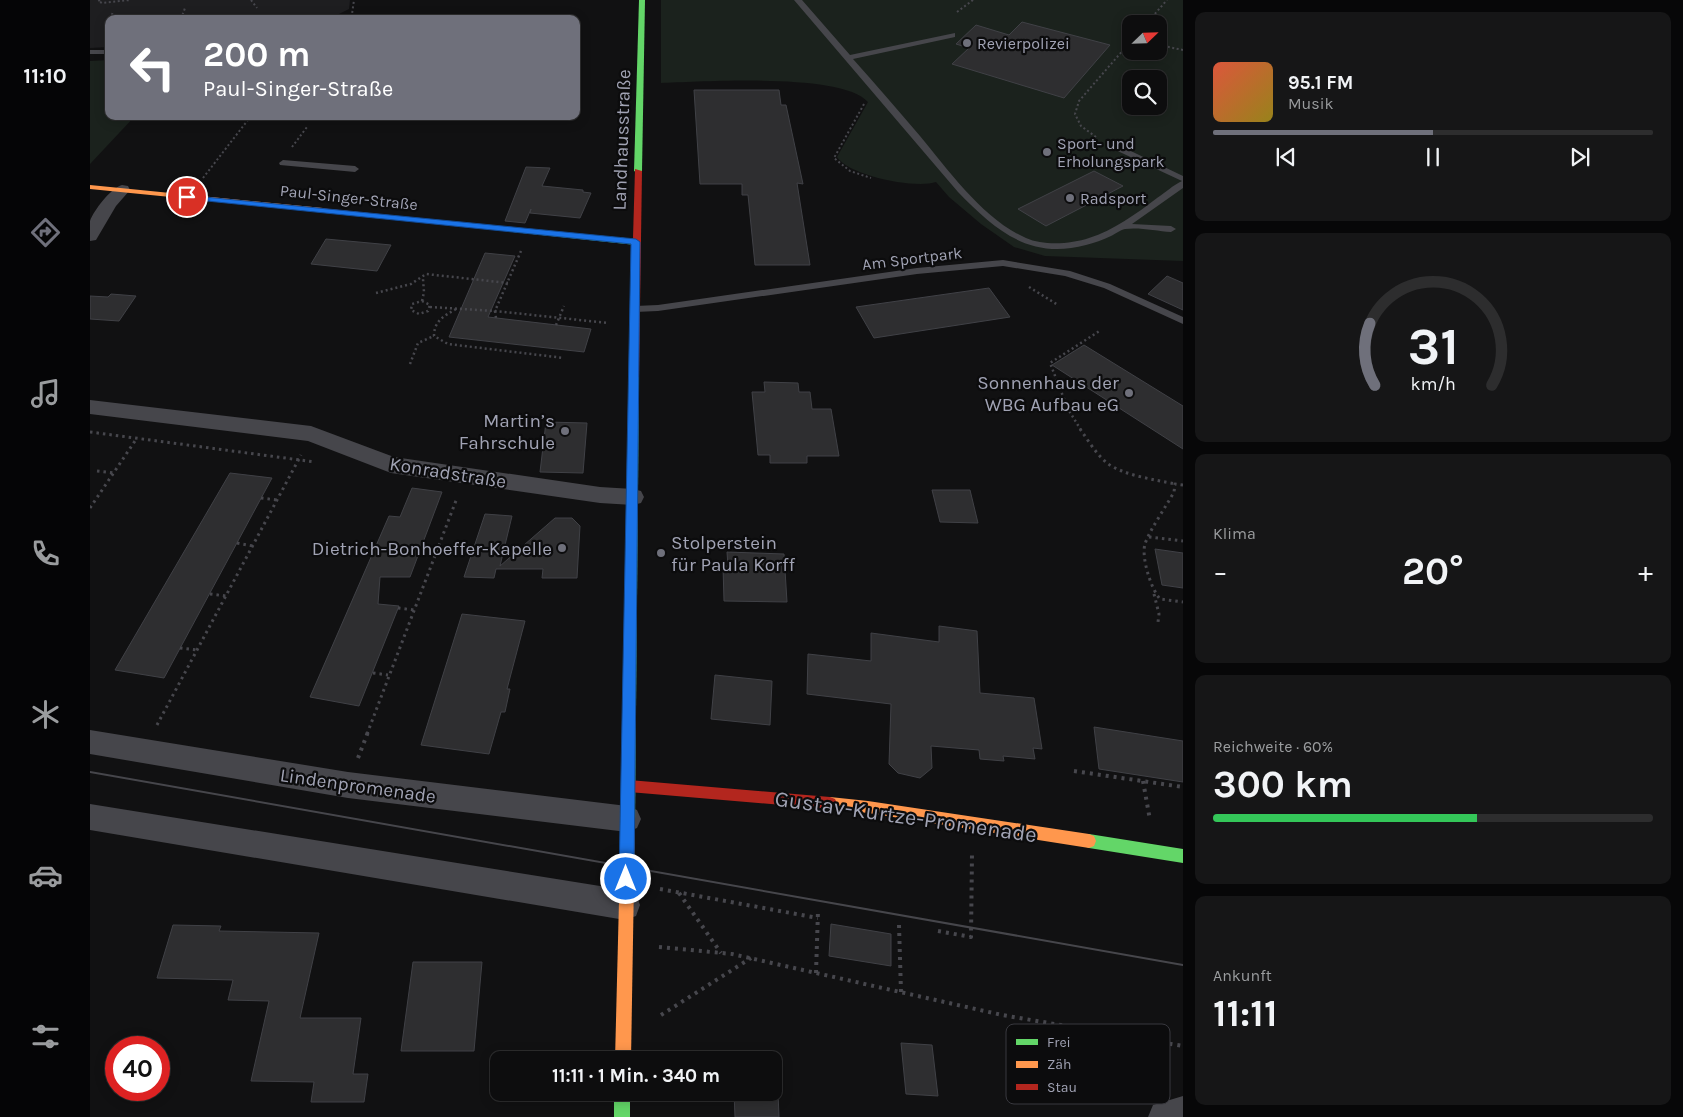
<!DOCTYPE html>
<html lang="de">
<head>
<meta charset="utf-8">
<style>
  body { margin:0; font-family:Karla,sans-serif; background:#161617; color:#f1f3f6; height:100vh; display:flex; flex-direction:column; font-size:19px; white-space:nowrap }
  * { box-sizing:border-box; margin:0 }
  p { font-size:16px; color:#9a9c9e }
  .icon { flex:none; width:28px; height:28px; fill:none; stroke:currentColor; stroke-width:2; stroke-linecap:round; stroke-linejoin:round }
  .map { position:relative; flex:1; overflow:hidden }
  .side { display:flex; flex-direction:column; gap:12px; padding:12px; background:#070708; width:500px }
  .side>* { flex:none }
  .hud { position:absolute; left:15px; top:15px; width:475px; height:105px; border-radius:10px; box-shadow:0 2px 12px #0003,0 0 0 1px #2d2d2e; background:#6f707b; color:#fff; overflow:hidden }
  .needle { width:32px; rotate:67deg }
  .controls { position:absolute; left:1032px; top:15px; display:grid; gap:10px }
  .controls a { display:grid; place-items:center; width:45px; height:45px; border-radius:10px; background:#0d0d0e; box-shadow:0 2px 12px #0003,0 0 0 1px #2d2d2e; font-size:25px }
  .speed { position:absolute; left:15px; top:1036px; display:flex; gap:10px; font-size:25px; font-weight:700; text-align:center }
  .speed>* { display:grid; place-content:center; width:65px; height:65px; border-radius:50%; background:#0d0d0e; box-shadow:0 2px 12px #0003,0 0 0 1px #2d2d2e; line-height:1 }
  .speed .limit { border:8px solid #d22; background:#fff; color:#111 }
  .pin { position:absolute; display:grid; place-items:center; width:42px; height:42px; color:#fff; margin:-21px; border:2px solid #fff; border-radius:50%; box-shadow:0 1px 5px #0007 }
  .me { position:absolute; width:55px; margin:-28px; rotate:0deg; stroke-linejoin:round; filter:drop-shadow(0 0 4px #0008) }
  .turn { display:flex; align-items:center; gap:18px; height:105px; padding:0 15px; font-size:22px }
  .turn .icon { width:65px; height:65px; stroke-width:2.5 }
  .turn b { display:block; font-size:35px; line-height:42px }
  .big { font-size:38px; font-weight:700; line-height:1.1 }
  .side .card { flex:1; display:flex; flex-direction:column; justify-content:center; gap:8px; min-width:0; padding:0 18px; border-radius:10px; background:#161617 }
  .side .dial { align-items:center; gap:0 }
  .dial svg { height:130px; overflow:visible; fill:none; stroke:#2d2d2e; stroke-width:7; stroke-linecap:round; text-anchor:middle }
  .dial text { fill:#f1f3f6; stroke:none }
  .song { display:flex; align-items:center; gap:15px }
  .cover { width:60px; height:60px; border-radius:8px; background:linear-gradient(135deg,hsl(10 70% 55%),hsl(50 70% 35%)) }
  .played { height:5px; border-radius:2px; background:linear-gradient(90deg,#6f707b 50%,#2d2d2e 50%) }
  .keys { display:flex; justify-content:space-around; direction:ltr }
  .heat { display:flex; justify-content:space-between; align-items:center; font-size:28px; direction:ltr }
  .charge { height:8px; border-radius:4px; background:linear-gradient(90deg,#34c759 60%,#2d2d2e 0) }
  .trip { position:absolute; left:400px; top:1051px; width:292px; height:50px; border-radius:10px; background:#0d0d0e; box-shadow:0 2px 12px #0003,0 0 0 1px #2d2d2e; font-weight:700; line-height:50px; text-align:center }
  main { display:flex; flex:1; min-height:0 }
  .menu { display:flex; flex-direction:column; width:90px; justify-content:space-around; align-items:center; background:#050506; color:#9a9c9e }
  .menu .icon { width:35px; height:35px }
  .menu .selected { color:#6f707b }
  .menu b { font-size:22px; color:#f1f3f6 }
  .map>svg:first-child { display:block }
  .built { fill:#1e1e20 }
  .green { fill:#1b221d; fill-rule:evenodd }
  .building { fill:#2e2e30; stroke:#404146 }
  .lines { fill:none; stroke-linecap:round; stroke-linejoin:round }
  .path-far3 { stroke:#47474d; stroke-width:2; stroke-dasharray:2 2.5; stroke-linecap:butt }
  .path-far2 { stroke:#47474d; stroke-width:2.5; stroke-dasharray:2 3; stroke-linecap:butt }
  .path-far1 { stroke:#47474d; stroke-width:3; stroke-dasharray:2.5 4; stroke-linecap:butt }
  .path { stroke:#47474d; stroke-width:4; stroke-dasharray:3 5; stroke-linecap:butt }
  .lane { fill:#46464b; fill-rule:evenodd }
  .street { fill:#46464b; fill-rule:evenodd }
  .fast { fill:#63d668; fill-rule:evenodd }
  .slow { fill:#ff974d; fill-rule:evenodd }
  .jam { fill:#b3261e; fill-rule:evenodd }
  .tram { stroke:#46464b; stroke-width:2 }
  .route { fill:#1a73e8; stroke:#114b97 }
  .poi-dot { fill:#6f707b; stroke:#0c0c0d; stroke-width:2 }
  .labels { text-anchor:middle; stroke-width:4.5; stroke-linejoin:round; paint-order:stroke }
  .far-poi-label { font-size:16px; fill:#a1a3b4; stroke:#0c0c0d; text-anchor:start }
  .far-street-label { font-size:16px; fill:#a1a3b4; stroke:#0c0c0d }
  .street-label { font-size:19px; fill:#a1a3b4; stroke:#0c0c0d }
  .poi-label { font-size:19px; fill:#a1a3b4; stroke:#0c0c0d; text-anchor:end }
  .near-street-label { font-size:22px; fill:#a1a3b4; stroke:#0c0c0d }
  .key { fill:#0c0c0d; stroke:#39393f; stroke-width:1 }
  .key-label { font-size:14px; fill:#a1a3b4 }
</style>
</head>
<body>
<main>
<nav class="menu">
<b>11:10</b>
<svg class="icon selected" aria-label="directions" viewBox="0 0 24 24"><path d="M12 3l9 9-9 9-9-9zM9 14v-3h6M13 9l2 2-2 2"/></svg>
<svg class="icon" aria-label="music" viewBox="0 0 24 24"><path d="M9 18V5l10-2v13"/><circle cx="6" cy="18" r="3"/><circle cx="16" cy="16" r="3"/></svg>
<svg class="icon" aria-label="phone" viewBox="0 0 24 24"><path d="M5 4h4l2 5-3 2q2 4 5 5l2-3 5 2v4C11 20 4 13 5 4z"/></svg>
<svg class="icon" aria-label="climate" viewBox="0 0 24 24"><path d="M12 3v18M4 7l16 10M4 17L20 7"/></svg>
<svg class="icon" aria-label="car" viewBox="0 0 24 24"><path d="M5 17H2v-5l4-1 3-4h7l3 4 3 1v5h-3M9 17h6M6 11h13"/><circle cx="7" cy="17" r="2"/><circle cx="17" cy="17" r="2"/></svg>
<svg class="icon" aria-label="filters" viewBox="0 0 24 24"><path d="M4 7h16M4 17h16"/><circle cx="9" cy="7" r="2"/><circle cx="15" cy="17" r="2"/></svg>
</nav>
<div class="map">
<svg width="1093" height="1117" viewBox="0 0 1093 1117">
  <rect width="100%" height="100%" fill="#111112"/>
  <path class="built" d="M0,0H260L259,9L239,19H19V47L0,48Z"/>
  <g class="green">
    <path d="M571,0H1093V261L955,256L924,247L891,224L859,197L846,182C826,189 759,176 747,157L778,102C752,72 612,82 571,83ZM1041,24H1069V51H1041ZM1041,79H1069V106H1041Z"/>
    <path d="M19,60V116H45L0,164V61Z"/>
  </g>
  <g class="building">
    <path d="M932,22L1020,45L974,98L862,64L879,48L866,44L886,25L919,35Z"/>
    <path d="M604,90H689L691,105H696L713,184L707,183L720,265H665L658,195H652V184H610Z"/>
    <path d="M436,167L460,168L452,186L493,190V192L501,193L490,218L440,213L441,209L435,223L415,221Z"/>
    <path d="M1004,171L1033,186L956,226L928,209Z"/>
    <path d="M236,239L301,245L287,271L221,264Z"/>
    <path d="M395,253L425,256L398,317L501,329L494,352L359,337Z"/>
    <path d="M1077,276L1093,283V310L1058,294Z"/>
    <path d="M899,288L920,317L784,338L766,307Z"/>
    <path d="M21,294L46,296L29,321L0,319V296L18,297Z"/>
    <path d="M994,345L1093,406V449L962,365Z"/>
    <path d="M674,382L708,383L709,392H720L722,409H741L749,456H717V463H680V455H668L662,392H675Z"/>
    <path d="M456,422L497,423L493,473L450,472Z"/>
    <path d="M140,473L182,478L74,678L25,670Z"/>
    <path d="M322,488L352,492L320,577H290L288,604L309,606L269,706L220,697L299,516L310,517Z"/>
    <path d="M842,490H880L888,523L850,522Z"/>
    <path d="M395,514L422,516L410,566L465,518H482L490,526L487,578H452L453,569H406L404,578L374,577Z"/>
    <path d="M1065,549L1093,553V588L1072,585Z"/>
    <path d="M637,552L694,554L697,602L634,601L633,566H638Z"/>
    <path d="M372,614L435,621L417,689H420L415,712H411L399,754L331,745Z"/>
    <path d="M849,626L887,631L890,693L944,698L952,749L943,748L945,759L913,756L914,761L890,759L889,750L841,746L842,768L830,778L808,773L799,764L801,704L717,694L718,654L781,661V633L849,642Z"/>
    <path d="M625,675L682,681L680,725L621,719Z"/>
    <path d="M1004,727L1093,741V782L1009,769Z"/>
    <path d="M741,924L801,934V966L739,956Z"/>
    <path d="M83,925L131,926L129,931L229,933L210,1018H271L263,1074H278L274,1102H221L224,1082L161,1081L179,1001L138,1000L143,980L67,978Z"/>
    <path d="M323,962H392L384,1051H311Z"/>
    <path d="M811,1043L842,1045L848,1096L816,1094Z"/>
    <path d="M644,1092H688L689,1117H645Z"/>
  </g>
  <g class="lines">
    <g class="path-far3">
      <path d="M10,0L8,1L12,3L40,0"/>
      <path d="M161,0L167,8"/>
      <path d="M867,12L883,0"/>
      <path d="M20,19L23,12"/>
      <path d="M91,19L95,8"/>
      <path d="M256,19L262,14L264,0"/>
      <path d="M1056,24L1077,0"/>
      <path d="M16,26L19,21"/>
      <path d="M1069,45L1093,50"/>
      <path d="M774,104L744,158L760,171L781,178"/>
      <path d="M1006,137L991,126L985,114L989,101L1041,41"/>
      <path d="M202,147L217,127"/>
      <path d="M113,178L161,116"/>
    </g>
    <g class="path-far2">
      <path d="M431,251L405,311L518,323"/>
      <path d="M939,287L968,305"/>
      <path d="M286,293L321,284L336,274L418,283"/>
      <path d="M332,301L340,305L338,311L329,314L321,310L322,304Z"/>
      <path d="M332,301L334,292L333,279"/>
      <path d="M340,307L405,311L406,318"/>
      <path d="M366,309C354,316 344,321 344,336L358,344L474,358"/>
      <path d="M466,325L474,306"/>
      <path d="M320,364L328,343L344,336"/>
      <path d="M991,430L978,409L960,363L1011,330"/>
    </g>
    <g class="path-far1">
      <path d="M990,429C998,440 1006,454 1017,463C1032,475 1066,480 1085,484"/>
      <path d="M0,432L225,462"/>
      <path d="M7,471L24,473"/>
      <path d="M1093,485L1085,484L1084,492C1077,505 1059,531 1055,544C1051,557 1061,589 1070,599L1093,602"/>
      <path d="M171,498L187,500"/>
      <path d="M0,508L47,438"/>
      <path d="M1059,537L1093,541"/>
      <path d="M147,543L163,546"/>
      <path d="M332,547L347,549"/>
      <path d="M120,594L136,596"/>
      <path d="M1064,594L1069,614L1068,622"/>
      <path d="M308,608L324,610"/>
      <path d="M90,648L107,650"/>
      <path d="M283,673L298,675"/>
      <path d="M67,725L211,455"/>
      <path d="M277,734L367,498"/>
    </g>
    <g class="path">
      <path d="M268,758L278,732"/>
      <path d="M984,771L1093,787"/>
      <path d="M1053,781L1060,820"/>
      <path d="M570,889L728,918"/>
      <path d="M589,893L631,953"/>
      <path d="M809,925L811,992"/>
      <path d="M848,931L881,937L882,854"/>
      <path d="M569,947L642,954L912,1015L1093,1046"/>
      <path d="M726,973L728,911"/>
      <path d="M571,1015L661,958"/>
    </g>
    <g class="lane">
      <path d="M704,0H712L760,55L865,33V37L763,59C786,85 808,110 830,136C859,171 894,220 936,238C954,246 981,244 999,238C1024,230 1046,214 1067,198C1075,193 1083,185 1092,181L1019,147L1018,145L1022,142L1093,176V188L1042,224L1081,226L1086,229L1081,232C1067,231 1049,227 1035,229C1030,230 1025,234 1021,236C1013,240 1004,243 996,245C939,260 905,230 868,192Z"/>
      <rect x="0" y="50" width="19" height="4"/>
      <path d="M193,160L265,166L269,169L265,172L190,165L189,163Z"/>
      <path d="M913,260L980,271L1020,284L1093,317V324L1014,288L975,276L913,266L827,274L568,311L545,312L540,309L545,306L568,305L827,268Z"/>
    </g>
    <g class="street">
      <path d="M32,185L38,186L40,190L26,206L6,240L0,241C0,235 0,227 0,221C4,210 21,188 32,185Z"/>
      <path d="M0,400L221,426L304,457L510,487L543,489L551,491L554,497L551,503L543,505L510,503L301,473L218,441L0,414Z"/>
      <path d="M0,730L258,772L537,806L547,810L551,819L547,828L537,832L258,798L0,754Z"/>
      <path d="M0,804L535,890L546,894L550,905L546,916L535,920L0,830Z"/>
      <path d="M1093,1096V1117H1058L1063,1105Z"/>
    </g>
    <g class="fast">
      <path d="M549,0H555L552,171L548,173L544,171Z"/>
      <path d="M402,226L546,239L550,242L546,245L405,230H402Z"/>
      <path d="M544,374L549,377L545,821L543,825L538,827L533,825L531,821L539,377Z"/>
      <path d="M999,834L1093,849V863L999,848L994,846L992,841L994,836Z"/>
      <rect x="524" y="1092" width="16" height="25"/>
    </g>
    <g class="slow">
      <path d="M0,185L233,208L237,210L233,212L0,189Z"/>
      <path d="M740,797L778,801L999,834L1004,836L1006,841L1004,846L999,848L778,813L740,809L735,807L733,803L735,799Z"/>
      <path d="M538,815L543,817L545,821L541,1060H525L531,821L533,817Z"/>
    </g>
    <g class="jam">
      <path d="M545,169L552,171L549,377L544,380L539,377Z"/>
      <path d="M230,208L405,226L409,228L405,230L233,212L229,210Z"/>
      <path d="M539,780L740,797L745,799L747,803L745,807L740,809L539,792L534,790L532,786L534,782Z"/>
    </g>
    <path class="tram" d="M0,772L1093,965"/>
  </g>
  <path class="route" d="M94,195L546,239L550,242L544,879L542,884L536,886L531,884L529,879L541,244L97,199L93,197Z"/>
  <g class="poi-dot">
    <circle cx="877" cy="43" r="5"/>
    <circle cx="957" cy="152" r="5"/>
    <circle cx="980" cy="198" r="5"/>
    <circle cx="1039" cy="393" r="5"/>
    <circle cx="475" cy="431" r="5"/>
    <circle cx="472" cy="548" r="5"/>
    <circle cx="571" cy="553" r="5"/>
  </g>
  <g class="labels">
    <g class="far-poi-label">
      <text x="887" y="49">Revierpolizei</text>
      <text x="967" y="149">Sport- und<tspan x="967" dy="18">Erholungspark</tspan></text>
      <text x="990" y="204">Radsport</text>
    </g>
    <g class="far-street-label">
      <text transform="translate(259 197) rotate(6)" y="6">Paul-Singer-Straße</text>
      <text transform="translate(822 258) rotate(-7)" y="6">Am Sportpark</text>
    </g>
    <g class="street-label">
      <text transform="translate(531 140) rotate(-88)" y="7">Landhausstraße</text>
      <text transform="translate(358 472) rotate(9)" y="7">Konradstraße</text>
      <text transform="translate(268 785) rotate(8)" y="7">Lindenpromenade</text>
    </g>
    <g class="poi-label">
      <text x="1029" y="389">Sonnenhaus der<tspan x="1029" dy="22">WBG Aufbau eG</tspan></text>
      <text x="465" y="427">Martin’s<tspan x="465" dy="22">Fahrschule</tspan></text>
      <text x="581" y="549" text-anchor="start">Stolperstein<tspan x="581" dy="22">für Paula Korff</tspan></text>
      <text x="462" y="555">Dietrich-Bonhoeffer-Kapelle</text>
    </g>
    <g class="near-street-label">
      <text transform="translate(816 816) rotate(8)" y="8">Gustav-Kurtze-Promenade</text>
    </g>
  </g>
  <rect x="916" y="1024" width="164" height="80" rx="8" class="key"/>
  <rect x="926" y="1039" width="22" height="6" fill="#63d668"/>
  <rect x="926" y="1061" width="22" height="7" fill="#ff974d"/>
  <rect x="926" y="1084" width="22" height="6" fill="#b3261e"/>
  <g class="key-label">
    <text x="957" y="1047">Frei</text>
    <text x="957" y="1069">Zäh</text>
    <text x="957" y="1092">Stau</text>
  </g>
</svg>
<div class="controls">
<a><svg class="needle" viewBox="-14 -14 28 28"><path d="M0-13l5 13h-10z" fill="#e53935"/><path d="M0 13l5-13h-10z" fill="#9a9c9e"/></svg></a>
<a><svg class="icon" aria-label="search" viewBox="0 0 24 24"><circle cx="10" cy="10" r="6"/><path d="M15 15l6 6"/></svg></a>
</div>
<div class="speed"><div class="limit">40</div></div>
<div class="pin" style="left:97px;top:197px;background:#d93025"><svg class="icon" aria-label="arrive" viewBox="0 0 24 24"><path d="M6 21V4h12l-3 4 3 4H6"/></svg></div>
<svg class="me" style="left:536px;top:879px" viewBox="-20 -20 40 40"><circle r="17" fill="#1a73e8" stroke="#fff" stroke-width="3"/><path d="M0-11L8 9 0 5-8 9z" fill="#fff"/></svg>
<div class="trip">11:11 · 1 Min. · 340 m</div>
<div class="hud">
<div class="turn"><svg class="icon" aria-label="left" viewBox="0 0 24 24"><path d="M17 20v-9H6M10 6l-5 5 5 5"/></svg><div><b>200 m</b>Paul-Singer-Straße</div></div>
</div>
</div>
<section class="side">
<div class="card">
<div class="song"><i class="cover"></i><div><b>95.1 FM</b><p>Musik</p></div></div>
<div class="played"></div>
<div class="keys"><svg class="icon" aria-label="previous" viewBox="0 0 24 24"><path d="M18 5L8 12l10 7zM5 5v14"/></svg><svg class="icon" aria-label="pause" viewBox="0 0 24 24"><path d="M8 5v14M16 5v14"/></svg><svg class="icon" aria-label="next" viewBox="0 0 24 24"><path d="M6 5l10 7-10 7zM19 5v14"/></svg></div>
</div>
<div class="card dial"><svg viewBox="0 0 100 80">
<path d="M14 69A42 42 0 1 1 86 69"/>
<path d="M14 69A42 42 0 0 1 11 31" stroke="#6f707b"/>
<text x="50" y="56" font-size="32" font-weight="700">31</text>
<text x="50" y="72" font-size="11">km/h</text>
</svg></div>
<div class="card"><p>Klima</p>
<div class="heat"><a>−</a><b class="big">20°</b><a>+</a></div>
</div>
<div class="card"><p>Reichweite · 60%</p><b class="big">300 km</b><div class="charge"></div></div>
<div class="card"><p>Ankunft</p><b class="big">11:11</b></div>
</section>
</main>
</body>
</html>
